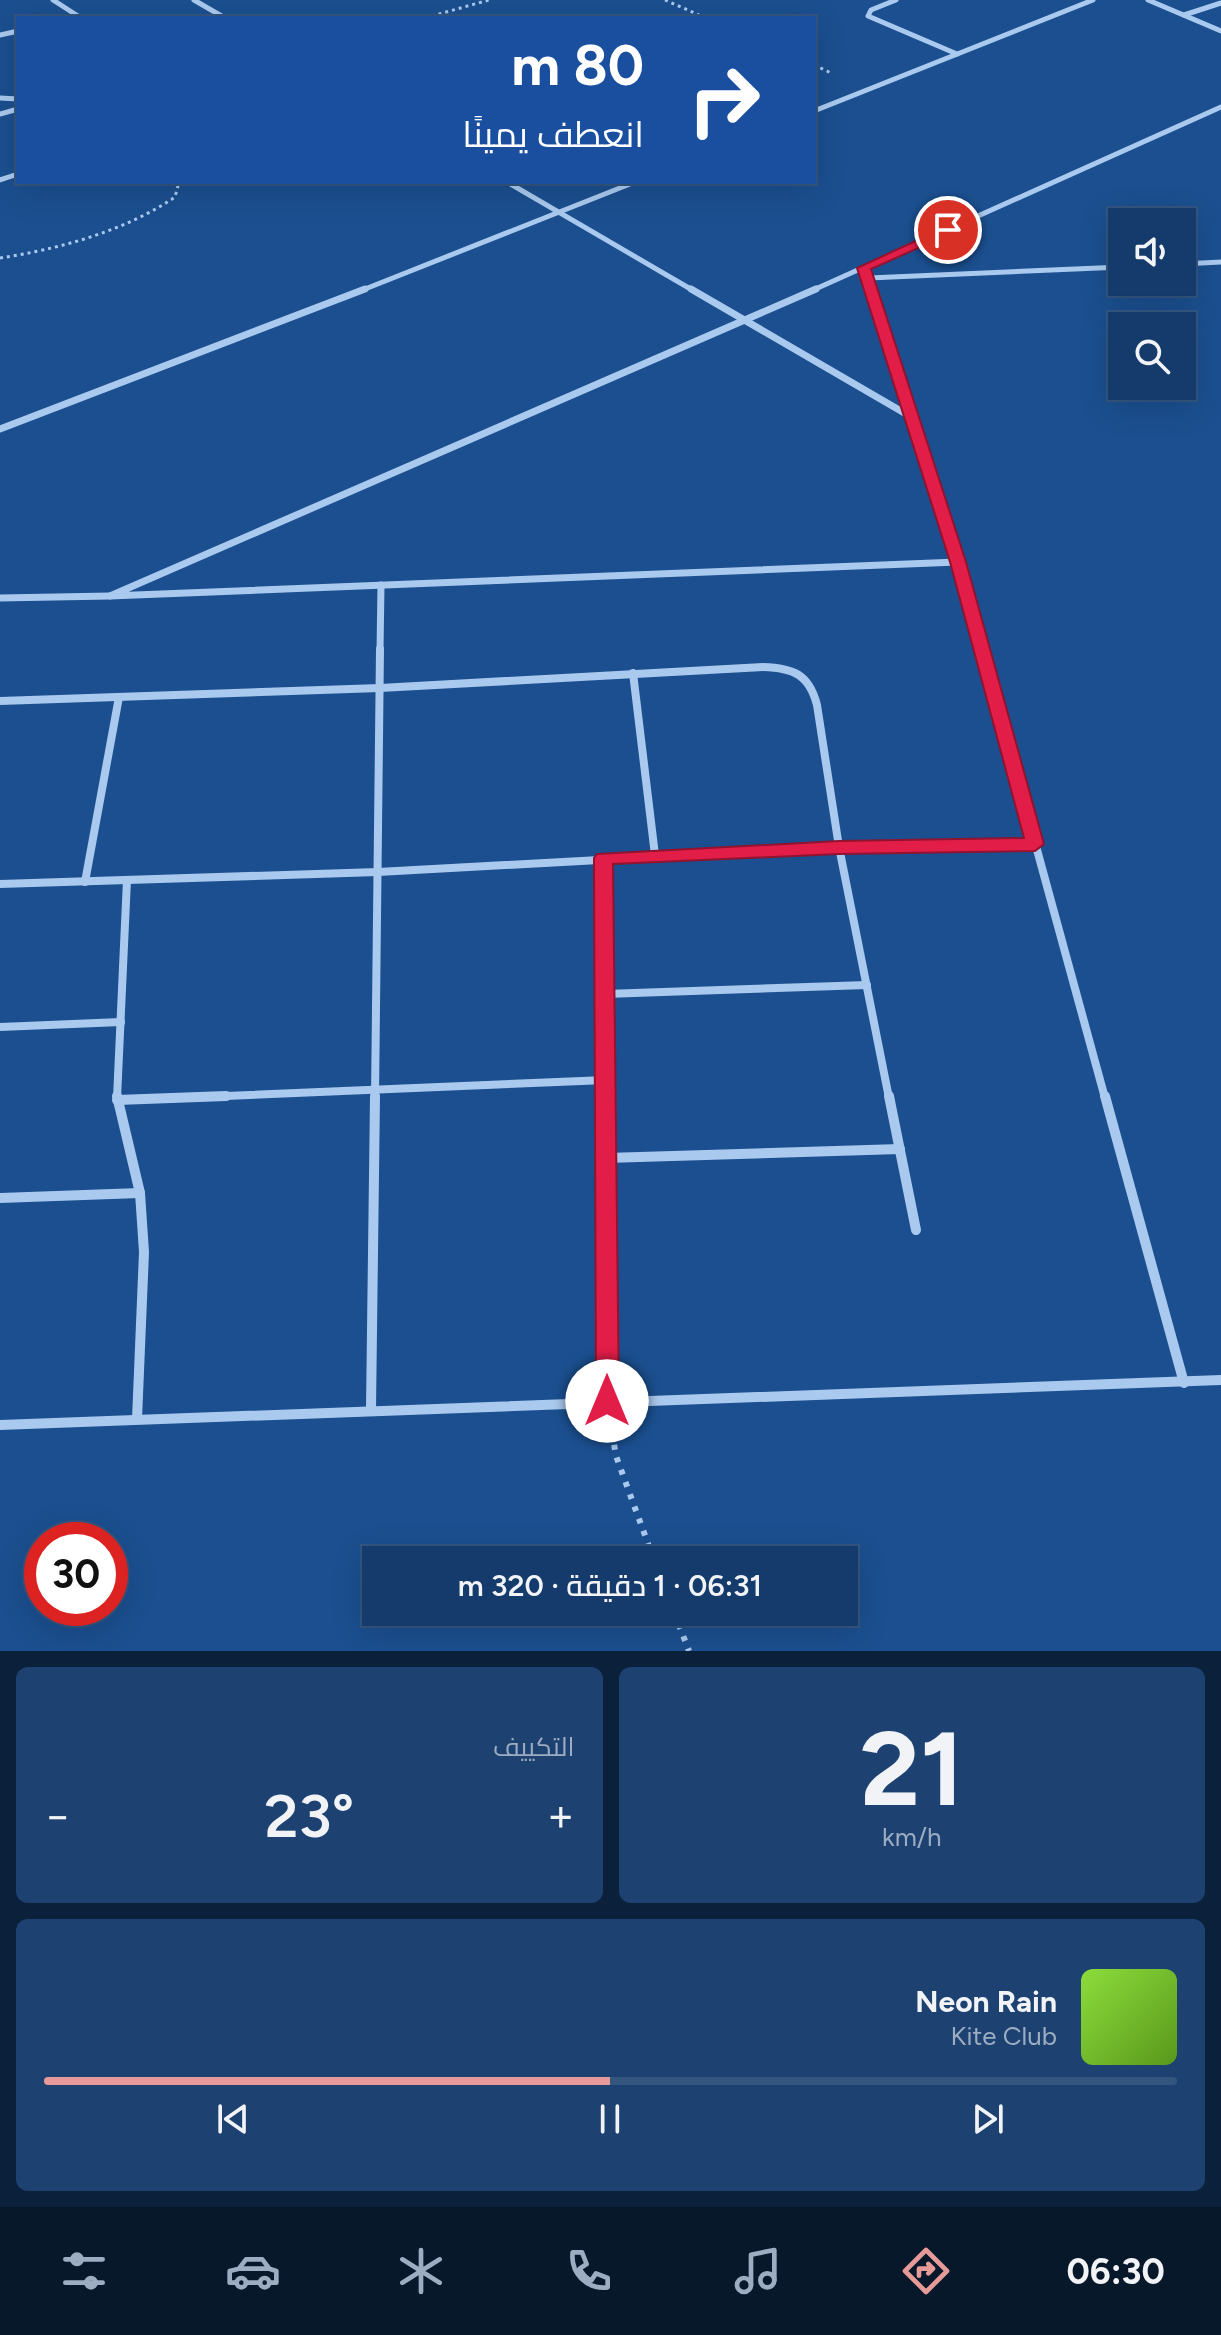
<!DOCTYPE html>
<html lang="ar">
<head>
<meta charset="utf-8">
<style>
  body { margin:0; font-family:Figtree,Cairo,sans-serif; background:#1d4271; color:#f1f3f6; direction:rtl; height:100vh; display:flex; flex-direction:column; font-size:30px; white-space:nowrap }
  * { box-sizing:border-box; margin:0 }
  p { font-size:26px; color:#9dadc1 }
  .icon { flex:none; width:44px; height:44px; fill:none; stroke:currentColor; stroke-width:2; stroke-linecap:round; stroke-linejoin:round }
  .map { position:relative; height:1651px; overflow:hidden; direction:ltr }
  .details { display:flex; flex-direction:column; gap:16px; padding:16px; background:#0b203b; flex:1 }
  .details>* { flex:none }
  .guide { position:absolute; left:16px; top:16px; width:800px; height:168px; border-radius:0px; box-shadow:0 8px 32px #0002,0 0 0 2px #33557e; direction:rtl; background:#1a4fa0; color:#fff; overflow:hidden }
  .controls { position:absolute; left:1108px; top:208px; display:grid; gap:16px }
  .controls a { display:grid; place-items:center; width:88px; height:88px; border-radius:0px; background:#143b6b; box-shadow:0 8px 32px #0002,0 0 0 2px #33557e; font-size:40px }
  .speed { position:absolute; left:24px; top:1522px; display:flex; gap:16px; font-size:40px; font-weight:700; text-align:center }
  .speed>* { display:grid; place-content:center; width:104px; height:104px; border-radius:50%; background:#143b6b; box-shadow:0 8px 32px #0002,0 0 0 2px #33557e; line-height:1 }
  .speed .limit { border:12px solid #d22; background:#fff; color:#111 }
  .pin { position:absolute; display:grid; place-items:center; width:68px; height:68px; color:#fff; margin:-34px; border:4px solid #fff; border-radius:50%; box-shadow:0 2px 8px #0007 }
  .me { position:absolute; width:88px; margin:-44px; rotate:0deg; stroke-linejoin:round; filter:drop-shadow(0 0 6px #0008) }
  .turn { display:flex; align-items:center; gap:28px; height:168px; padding:0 40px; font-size:36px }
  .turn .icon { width:104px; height:104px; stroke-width:2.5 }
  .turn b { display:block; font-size:56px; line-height:68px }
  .big { font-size:60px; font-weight:600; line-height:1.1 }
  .details .tile { flex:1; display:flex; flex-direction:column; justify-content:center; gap:12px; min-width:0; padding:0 28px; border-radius:12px; background:#1d4271 }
  .details .dial { align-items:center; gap:0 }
  .dial b { font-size:104px; line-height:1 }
  .song { display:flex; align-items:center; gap:24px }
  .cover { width:96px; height:96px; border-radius:12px; background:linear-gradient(135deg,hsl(90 70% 55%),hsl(90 70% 35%)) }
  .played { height:8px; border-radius:4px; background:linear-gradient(90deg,#e69b98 50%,#33557e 50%) }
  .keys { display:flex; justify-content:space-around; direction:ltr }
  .heat { display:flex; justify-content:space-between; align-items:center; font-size:44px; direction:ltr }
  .details .tiles { flex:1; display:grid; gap:16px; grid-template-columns:1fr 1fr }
  .tile:last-child { grid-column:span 2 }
  .trip { position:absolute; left:362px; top:1546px; width:496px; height:80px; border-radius:0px; background:#143b6b; box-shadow:0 8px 32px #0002,0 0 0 2px #33557e; font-weight:600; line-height:80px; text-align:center; direction:rtl }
  .tab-bar { display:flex; height:128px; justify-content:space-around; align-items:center; background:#08182b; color:#9dadc1 }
  .tab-bar .icon { width:56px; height:56px }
  .tab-bar .on { color:#e69b98 }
  .tab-bar b { font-size:36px; color:#f1f3f6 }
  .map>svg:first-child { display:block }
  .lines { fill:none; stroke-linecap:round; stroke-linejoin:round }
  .path-far1 { stroke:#a9c9ee; stroke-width:3; stroke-dasharray:3 4; stroke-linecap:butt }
  .path { stroke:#a9c9ee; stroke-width:6; stroke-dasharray:5 8; stroke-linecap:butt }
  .minor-far3 { stroke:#a9c9ee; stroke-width:5 }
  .minor-far2 { stroke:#a9c9ee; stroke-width:7 }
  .minor-far1 { stroke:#a9c9ee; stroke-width:8 }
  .minor { stroke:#a9c9ee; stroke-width:10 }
  .route { fill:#e11d48; stroke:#92132f; stroke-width:2 }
</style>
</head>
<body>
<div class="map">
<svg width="1221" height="1651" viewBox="0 0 1221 1651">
  <rect width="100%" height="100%" fill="#1b4f8f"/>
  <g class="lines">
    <g class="path-far1">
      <path d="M665,0L706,18"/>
      <path d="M425,18L489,0"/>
      <path d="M814,65L831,73"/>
      <path d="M0,258C59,249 125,231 175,197L179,182"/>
    </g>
    <g class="path">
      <path d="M612,1432L616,1456L654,1560"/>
      <path d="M674,1612L689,1651"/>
    </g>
    <g class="minor-far3">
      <path d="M53,0L81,18"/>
      <path d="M194,0L225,18"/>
      <path d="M896,0L871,10L868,16L957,54"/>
      <path d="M1148,0L1221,31"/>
      <path d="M1184,15L1221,3"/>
      <path d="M0,35L18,31"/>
      <path d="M0,98L18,99"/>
      <path d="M814,111L1093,0"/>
      <path d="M0,114L18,109"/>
      <path d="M0,180L18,174"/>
      <path d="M507,182L694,291"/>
      <path d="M1182,264L1221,262"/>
      <path d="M864,268L871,291"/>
      <path d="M869,278L1122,267"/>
      <path d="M360,291L635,182"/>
      <path d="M811,291L1221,107"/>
    </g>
    <g class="minor-far2">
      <path d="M691,289L913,418"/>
      <path d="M816,289L110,596L958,562"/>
      <path d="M871,289L958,562L982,651"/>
      <path d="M0,429L365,289"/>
      <path d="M0,598L110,596"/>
      <path d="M380,651L381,585"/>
    </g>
    <g class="minor-far1">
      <path d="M982,649L1105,1098"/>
      <path d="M633,673L655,855"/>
      <path d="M0,701L380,688L763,667C793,668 809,674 817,705L839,847L889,1098"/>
      <path d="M603,858L605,1098"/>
      <path d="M85,882L119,697"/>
      <path d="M0,884L378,872L839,847L1035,844"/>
      <path d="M605,994L867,985"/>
      <path d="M0,1027L121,1022"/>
      <path d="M117,1098L127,880"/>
      <path d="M177,1098L606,1080"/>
      <path d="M375,1098L380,649"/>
    </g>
    <g class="minor">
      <path d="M117,1096L140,1193L144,1252L137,1419"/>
      <path d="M605,1096L607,1401"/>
      <path d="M889,1096L916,1230"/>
      <path d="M1105,1096L1184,1383"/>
      <path d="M117,1100L226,1096"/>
      <path d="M606,1158L900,1149"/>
      <path d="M0,1198L140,1193"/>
      <path d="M371,1409L375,1096"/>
      <path d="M0,1425L1221,1380"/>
    </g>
  </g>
  <path class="route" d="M948,226L954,230L952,233L871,269L966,562L1044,844L1035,851L839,854L613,864L619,1401L616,1409L607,1412L599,1409L596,1401L594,858L597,854L839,841L1024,838L950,562L857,268Z"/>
</svg>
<div class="controls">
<a><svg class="icon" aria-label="sound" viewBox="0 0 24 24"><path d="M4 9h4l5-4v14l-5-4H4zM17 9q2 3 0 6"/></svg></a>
<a><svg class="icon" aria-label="search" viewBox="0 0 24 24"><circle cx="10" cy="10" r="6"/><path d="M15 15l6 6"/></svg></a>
</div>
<div class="speed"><div class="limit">30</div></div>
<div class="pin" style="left:948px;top:230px;background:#d93025"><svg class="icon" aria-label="arrive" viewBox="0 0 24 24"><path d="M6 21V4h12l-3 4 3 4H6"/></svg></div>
<svg class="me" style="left:607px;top:1401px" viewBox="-20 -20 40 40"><circle r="19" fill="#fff"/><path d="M0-13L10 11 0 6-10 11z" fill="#e11d48"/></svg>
<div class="trip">06:31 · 1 دقيقة · 320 m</div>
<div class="guide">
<div class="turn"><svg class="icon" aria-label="right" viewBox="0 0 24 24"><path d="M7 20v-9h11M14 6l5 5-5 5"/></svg><div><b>80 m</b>انعطف يمينًا</div></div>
</div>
</div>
<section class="details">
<div class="tiles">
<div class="tile dial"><b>21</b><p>km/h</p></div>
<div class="tile"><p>التكييف</p>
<div class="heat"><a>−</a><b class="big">23°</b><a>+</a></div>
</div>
<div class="tile">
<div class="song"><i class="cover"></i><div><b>Neon Rain</b><p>Kite Club</p></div></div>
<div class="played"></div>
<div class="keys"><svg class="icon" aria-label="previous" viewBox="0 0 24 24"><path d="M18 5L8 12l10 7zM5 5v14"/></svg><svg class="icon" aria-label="pause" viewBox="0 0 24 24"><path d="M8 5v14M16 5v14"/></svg><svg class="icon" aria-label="next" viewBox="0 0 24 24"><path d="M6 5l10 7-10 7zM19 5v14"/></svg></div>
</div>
</div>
</section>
<nav class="tab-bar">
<b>06:30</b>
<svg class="icon on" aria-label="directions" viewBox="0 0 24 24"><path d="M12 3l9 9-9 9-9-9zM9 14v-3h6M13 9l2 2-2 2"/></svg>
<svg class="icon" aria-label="music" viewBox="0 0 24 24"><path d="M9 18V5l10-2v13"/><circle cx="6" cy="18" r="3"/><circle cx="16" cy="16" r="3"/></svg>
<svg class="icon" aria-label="phone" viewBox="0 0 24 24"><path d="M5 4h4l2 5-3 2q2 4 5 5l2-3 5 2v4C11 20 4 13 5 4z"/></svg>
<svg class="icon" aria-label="climate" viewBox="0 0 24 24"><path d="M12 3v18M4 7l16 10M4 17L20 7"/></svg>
<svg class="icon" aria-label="car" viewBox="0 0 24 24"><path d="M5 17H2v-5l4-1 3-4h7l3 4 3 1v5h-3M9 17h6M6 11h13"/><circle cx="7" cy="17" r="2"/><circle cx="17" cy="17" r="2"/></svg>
<svg class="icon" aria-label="filters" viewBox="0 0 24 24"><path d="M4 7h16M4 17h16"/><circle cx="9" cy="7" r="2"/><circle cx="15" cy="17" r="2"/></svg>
</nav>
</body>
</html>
